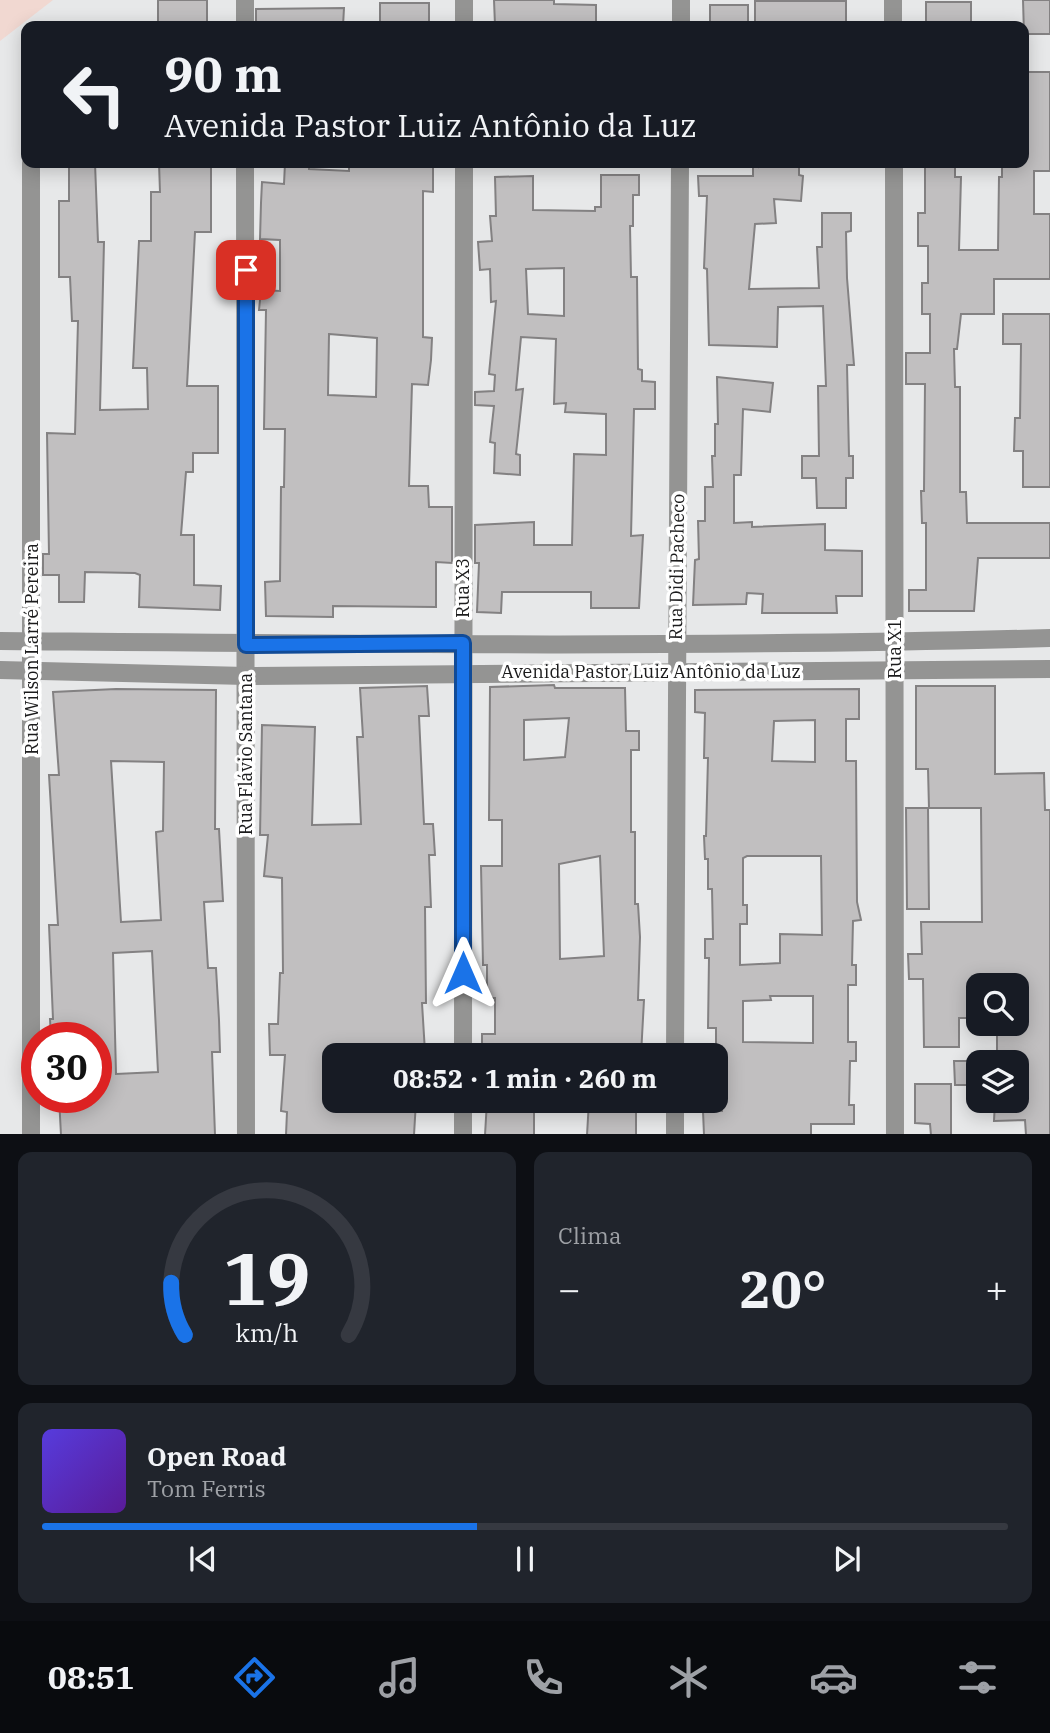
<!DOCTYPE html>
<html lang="pt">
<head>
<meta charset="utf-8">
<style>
  body { margin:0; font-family:"IBM Plex Serif",serif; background:#20242c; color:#f1f3f6; height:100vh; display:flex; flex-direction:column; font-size:26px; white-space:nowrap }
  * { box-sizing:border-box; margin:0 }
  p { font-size:23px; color:#9ea1a6 }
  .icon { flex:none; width:38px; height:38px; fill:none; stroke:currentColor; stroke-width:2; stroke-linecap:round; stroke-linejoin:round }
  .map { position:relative; height:1134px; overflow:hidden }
  .drawer { display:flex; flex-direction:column; gap:18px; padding:18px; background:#0d0f14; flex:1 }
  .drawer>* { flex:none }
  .guide { position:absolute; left:21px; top:21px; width:1008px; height:147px; border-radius:14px; box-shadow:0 4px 18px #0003; background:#171b24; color:#f1f3f6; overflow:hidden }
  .controls { position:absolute; left:966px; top:973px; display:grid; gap:14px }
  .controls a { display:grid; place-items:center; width:63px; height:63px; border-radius:14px; background:#171b24; box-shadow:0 4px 18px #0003; font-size:35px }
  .speed { position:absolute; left:21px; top:1022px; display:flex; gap:14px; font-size:35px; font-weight:700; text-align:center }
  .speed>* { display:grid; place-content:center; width:91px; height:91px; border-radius:50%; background:#171b24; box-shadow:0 4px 18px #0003; line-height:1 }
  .speed .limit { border:10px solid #d22; background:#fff; color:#111 }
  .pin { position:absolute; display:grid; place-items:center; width:60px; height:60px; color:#fff; margin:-30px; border-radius:14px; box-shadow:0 4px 10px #0006 }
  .me { position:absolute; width:77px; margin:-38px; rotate:0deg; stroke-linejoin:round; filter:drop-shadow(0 0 5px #0008) }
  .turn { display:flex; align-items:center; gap:24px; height:147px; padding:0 28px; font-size:32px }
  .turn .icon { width:91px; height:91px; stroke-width:2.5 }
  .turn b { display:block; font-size:49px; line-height:60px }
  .big { font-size:52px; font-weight:800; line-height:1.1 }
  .drawer .tile { flex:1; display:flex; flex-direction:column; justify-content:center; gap:10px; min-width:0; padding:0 24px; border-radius:14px; background:#20242c }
  .drawer .dial { align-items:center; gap:0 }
  .dial svg { height:182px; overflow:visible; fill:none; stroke:#363941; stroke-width:7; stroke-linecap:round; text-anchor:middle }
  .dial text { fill:#f1f3f6; stroke:none }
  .song { display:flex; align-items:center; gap:21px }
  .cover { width:84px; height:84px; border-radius:10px; background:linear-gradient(135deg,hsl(250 70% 55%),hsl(270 70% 35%)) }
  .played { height:7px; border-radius:4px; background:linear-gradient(90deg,#1a73e8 45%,#363941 45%) }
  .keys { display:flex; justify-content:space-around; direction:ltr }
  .heat { display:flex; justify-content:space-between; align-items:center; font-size:38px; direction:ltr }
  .drawer .tiles { flex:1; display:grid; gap:18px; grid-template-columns:1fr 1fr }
  .tile:last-child { grid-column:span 2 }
  .trip { position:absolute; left:322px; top:1043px; width:406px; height:70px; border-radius:14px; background:#171b24; box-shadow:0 4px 18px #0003; font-weight:800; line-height:70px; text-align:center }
  .dock { display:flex; height:112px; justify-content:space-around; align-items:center; background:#090b0e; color:#9ea1a6 }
  .dock .icon { width:49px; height:49px }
  .dock .active { color:#1a73e8 }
  .dock b { font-size:32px; color:#f1f3f6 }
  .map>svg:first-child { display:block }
  .education { fill:#f1d8d1 }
  .building { fill:#c1bfc0; stroke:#838182; stroke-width:2; fill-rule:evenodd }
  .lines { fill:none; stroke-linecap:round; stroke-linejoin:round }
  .minor { stroke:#949493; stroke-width:18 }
  .route-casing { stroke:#114b97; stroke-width:18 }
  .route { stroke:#1a73e8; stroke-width:12 }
  .labels { text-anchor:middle; stroke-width:7; stroke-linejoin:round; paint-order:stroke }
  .street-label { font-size:18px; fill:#1b1b1c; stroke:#fff }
</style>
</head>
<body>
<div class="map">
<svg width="1050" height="1135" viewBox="0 0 1050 1135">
  <rect width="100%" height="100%" fill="#e7e8e9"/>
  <path class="education" d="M0,0H53L0,41Z"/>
  <g class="building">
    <rect x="158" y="0" width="49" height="26"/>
    <path d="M494,0H554V4L596,5V25H495Z"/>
    <path d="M1023,0H1050V34H1024Z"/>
    <rect x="755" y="1" width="91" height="21"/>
    <rect x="926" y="2" width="45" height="24"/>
    <rect x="380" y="3" width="49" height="23"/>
    <rect x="710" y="5" width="38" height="20"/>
    <path d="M344,8L343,26H256V9Z"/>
    <path d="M1024,72H1050V171H1034V214H1050V279H994V314H961L957,349H954L955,387H960V492H966L967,523H1050V558H978L974,611H909V590H926V523H922L921,491H924L925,384H906V353H930V314H922V283H928V246H918V213H925V163H955V177H961L959,250H998L999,177H1002V163H1024Z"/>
    <path d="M69,163H95L98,242H104L100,410L148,409L147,368H133L139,241H151V192H160L159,163H211V232H195L187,386H218V453H193V472H186L181,535H194V585L221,586L220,610L139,607L140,575L135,573L85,572L84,602H59V575H43V554H49L47,433L75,434L78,321H72L70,277H59V201H69Z"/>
    <path d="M285,163H309V169L349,171V163H433V192L423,191V337L432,338L431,360L428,385L412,384L409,486H428L429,507H452V563L436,562V607L333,606V617L266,616L265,582L280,581L281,487H284L285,429H264L266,310H259L261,290L280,291V240L260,239L261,203L262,182L284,184ZM329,334L377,338L376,397L328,395Z"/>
    <path d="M758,163H799V175L803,176L801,201L774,199L776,223L755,224L749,289L819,288L817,247H822V213H851V231L846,232L847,278L854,365H847L849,456H853V478H846V508H817L816,478H802V456H819L818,386H826L823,306L778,307L777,347L709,345L707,269L704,268L707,196H699L698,176H753V166L758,167Z"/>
    <path d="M601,175H639V195H633V226H630L631,277H637L638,369L642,370V381L655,382V409H634L631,536L643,535L639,608H591V592H502L501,613L477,612L479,563H475V525L534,522V545H572L574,454L606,455V414L565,412L566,403L554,404L556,339L521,337L516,390L523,389L516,454L520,455V475L494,473L495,443L490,442L494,406L475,405V392L494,391L495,375L489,374L496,301L491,302L490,269L480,270L478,242L492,241L490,216H496L495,177L533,176V210L595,211V207H601ZM564,268V316L528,314L526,269Z"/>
    <path d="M1003,314H1050V487H1023V451H1014L1015,418H1020L1021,344H1003Z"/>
    <path d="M717,377L773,383L770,412L743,409L741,475H734V523L752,522V527L825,524V550L862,551V596H836L837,613H762L763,594L747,593L746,604L693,605L695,560L699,559L698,521H705V487H713L712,456H715V424H718Z"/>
    <path d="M554,685L555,688H625L626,731H639V750H631V832H635V904H638L640,937L638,1000H644L641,1055H482V1034H495V998H487V965H483L481,866H502V820H489L490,687ZM569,718L565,757L524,760V720ZM600,856L604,956L560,959L559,864Z"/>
    <path d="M427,686L429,716H419L424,824H433L435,855H429L431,907H425L426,1003H422L425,1052L334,1055V1101H416L414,1135H286L287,1112L281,1111L285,1055H270L269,1024H278L280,973H283L282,878L264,876L268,835H260L262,725L315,727L312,825L361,824L357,737H363L360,688Z"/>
    <path d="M916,686H995V774L1044,773L1045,810H1050V1135H1026L1025,1120L994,1121L995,1101H1017V1062H997V1024H1017V985H978V1018H959V1047H924L923,979H909L908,954H922L921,922H982L981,808H929L928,769H916Z"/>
    <path d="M116,689L216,690L215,829H219L223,901L204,902L208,968H216L219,1020L220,1052H212L215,1135H61L59,1097H96V1038H51L50,1019H53L49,925H58L49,775H59L53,692ZM111,761L164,762L163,831L156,832L161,920L121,922ZM152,951L158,1072L116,1074L113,953Z"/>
    <path d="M859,689V719H846V761H856L857,902L861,920L853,921L852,965H856V985H848V1042H856V1061H850L849,1105H854V1124H811V1135H704L703,1111H722L721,1062H716V1028H708L709,958H705V939H713L712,889H708V859H705L704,836H706L708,758H704L705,713L695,712V690ZM815,720V762L772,761L774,721ZM747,856H821L822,935L780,934V963L740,965V924H747V905H743V858ZM770,996H813V1043L743,1042V1001L771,1000Z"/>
    <path d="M906,808H928L929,909H907Z"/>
    <path d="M954,1061H978V1085H955Z"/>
    <path d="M915,1084H951V1135H931L930,1124L915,1123Z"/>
    <path d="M487,1101H534V1135H485Z"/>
    <path d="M589,1101H636V1135H587Z"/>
  </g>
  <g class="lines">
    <g class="minor">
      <path d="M245,0V26"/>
      <path d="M893,0V26"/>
      <path d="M464,26V0"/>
      <path d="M681,26V0"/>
      <path d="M31,163V1135"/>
      <path d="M245,163L246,1135"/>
      <path d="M894,163L895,1135"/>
      <path d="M0,641C350,644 700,648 1050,638"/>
      <path d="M0,670L246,676L1050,669"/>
      <path d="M463,1055L464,163"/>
      <path d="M675,1055L680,163"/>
      <path d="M463,1101V1135"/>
      <path d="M675,1101V1135"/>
    </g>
  </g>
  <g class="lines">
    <defs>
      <path id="route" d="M246,270V645L463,643V973"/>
    </defs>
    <use href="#route" class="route-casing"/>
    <use href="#route" class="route"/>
  </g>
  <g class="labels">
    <g class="street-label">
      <text transform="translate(677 567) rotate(-89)" y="6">Rua Didi Pacheco</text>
      <text transform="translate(463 588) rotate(-90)" y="6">Rua X3</text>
      <text transform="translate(32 649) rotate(-90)" y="6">Rua Wilson Larré Pereira</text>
      <text transform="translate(895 649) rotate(-90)" y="6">Rua X1</text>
      <text x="651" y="678">Avenida Pastor Luiz Antônio da Luz</text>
      <text transform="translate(246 754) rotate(-90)" y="6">Rua Flávio Santana</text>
    </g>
  </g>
</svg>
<div class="controls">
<a><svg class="icon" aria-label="search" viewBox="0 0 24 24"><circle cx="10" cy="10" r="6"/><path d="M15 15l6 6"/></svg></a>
<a><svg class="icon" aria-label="layers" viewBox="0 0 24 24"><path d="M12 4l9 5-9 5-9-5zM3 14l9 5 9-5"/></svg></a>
</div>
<div class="speed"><div class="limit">30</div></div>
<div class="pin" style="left:246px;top:270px;background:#d93025"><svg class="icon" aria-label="arrive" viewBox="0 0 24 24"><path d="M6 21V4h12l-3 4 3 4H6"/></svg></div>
<svg class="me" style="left:463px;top:973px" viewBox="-20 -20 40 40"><path d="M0-17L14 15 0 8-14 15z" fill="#1a73e8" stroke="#fff" stroke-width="4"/></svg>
<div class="trip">08:52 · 1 min · 260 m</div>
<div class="guide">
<div class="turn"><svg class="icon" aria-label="left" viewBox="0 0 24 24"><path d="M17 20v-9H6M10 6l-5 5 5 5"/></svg><div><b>90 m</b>Avenida Pastor Luiz Antônio da Luz</div></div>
</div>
</div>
<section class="drawer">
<div class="tiles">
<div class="tile dial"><svg viewBox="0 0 100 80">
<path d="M14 69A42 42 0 1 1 86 69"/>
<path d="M14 69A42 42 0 0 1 8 46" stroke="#1a73e8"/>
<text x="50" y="56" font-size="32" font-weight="700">19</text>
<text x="50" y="72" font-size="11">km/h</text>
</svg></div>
<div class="tile"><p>Clima</p>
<div class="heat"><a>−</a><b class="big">20°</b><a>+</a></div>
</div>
<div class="tile">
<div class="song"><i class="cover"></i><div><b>Open Road</b><p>Tom Ferris</p></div></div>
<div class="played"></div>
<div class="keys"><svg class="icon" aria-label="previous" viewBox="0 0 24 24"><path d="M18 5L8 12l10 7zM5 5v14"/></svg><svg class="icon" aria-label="pause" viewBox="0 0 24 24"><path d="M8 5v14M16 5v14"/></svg><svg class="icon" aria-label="next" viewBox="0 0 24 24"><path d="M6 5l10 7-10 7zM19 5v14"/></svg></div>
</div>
</div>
</section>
<nav class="dock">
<b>08:51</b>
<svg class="icon active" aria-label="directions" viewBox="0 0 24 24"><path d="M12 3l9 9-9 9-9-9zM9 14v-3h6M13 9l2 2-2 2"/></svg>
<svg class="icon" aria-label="music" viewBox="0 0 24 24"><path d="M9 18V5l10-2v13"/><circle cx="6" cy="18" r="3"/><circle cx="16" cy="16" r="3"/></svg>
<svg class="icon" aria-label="phone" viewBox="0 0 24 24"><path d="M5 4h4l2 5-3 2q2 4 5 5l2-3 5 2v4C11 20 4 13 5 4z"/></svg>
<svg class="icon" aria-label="climate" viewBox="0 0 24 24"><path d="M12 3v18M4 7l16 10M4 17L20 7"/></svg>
<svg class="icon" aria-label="car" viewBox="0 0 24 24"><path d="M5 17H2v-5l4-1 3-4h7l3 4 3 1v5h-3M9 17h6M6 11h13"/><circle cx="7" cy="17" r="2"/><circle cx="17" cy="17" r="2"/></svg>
<svg class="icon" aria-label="filters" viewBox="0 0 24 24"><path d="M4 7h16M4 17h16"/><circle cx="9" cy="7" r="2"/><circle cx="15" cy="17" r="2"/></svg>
</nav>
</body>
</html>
